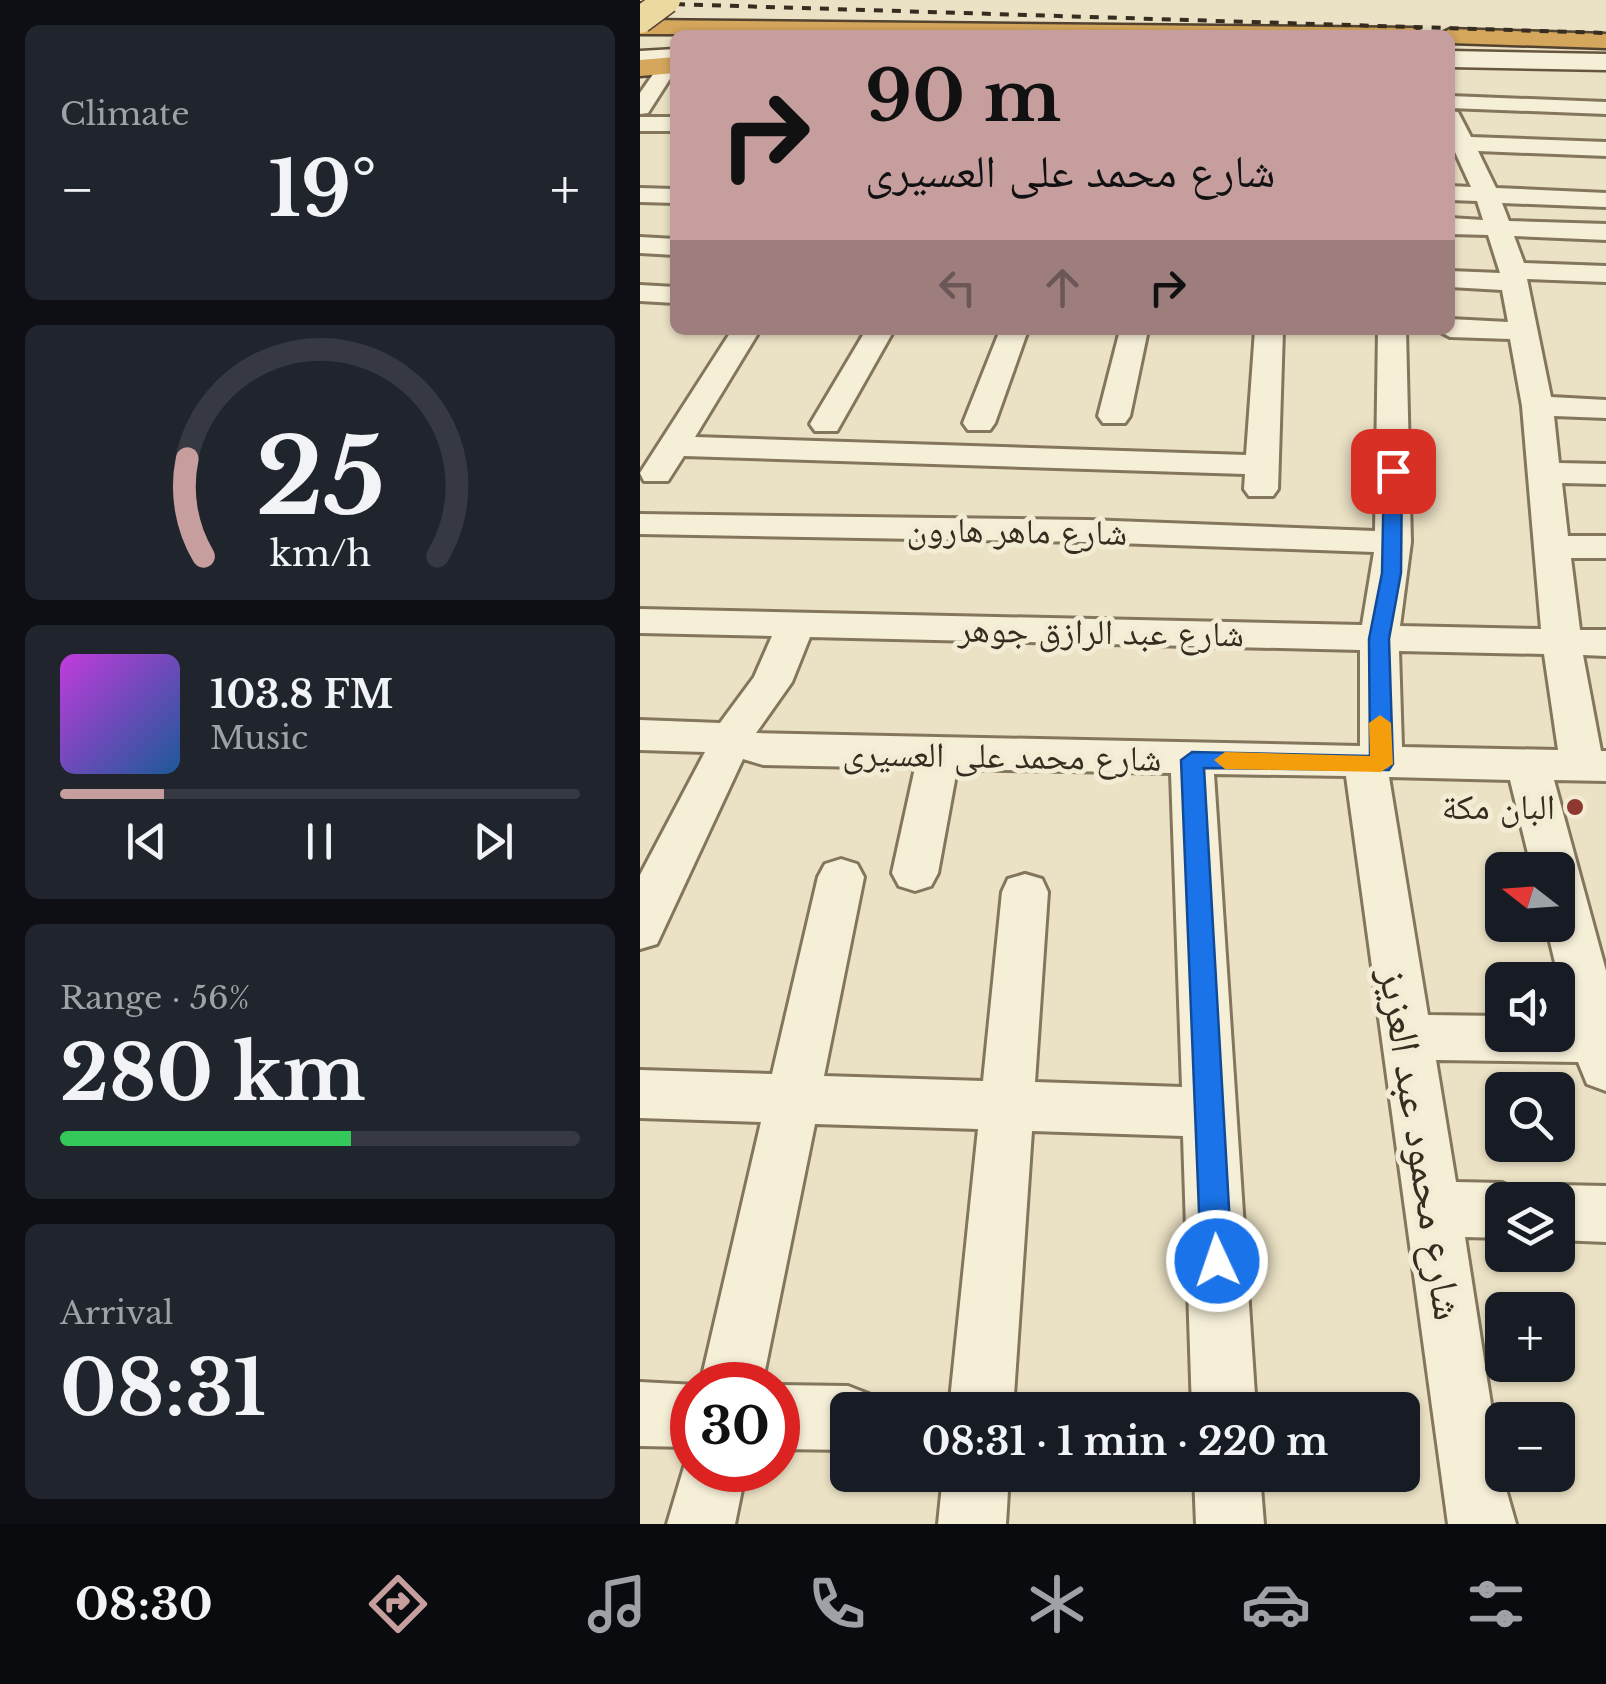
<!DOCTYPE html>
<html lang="en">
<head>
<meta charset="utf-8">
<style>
  body { margin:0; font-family:"Libre Baskerville","Noto Naskh Arabic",serif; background:#20242c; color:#f1f3f6; height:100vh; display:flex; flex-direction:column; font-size:38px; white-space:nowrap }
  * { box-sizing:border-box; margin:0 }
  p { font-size:32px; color:#9ea1a6 }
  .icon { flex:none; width:55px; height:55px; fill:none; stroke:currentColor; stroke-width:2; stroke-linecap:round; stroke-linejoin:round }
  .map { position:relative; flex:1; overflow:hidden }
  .details { display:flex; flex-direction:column; gap:25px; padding:25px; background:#0d0f14; width:640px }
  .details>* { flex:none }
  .hud { position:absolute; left:30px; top:30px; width:785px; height:305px; border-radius:15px; box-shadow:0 2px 8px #0004; background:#c59e9d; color:#111; overflow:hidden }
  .needle { width:65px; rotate:287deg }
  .buttons { position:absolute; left:845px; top:852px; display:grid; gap:20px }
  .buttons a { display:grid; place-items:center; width:90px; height:90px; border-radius:15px; background:#171b24; box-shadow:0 2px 8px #0004; font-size:50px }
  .speed { position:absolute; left:30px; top:1362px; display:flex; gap:20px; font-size:50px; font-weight:700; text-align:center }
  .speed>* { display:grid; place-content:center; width:130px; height:130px; border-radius:50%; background:#171b24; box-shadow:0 2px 8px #0004; line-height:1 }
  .speed .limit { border:15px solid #d22; background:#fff; color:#111 }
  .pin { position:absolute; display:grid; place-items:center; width:85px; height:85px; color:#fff; margin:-42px; border-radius:20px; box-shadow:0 5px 15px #0006 }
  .me { position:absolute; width:110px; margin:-55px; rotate:357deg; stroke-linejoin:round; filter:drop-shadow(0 0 8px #0008) }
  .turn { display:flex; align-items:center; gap:35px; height:210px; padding:0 30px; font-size:45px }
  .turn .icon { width:130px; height:130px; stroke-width:2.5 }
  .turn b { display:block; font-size:70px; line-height:85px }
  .lanes { display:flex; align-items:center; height:95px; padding:0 30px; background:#0003; justify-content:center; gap:50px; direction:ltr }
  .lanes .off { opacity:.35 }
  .big { font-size:75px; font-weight:700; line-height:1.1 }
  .details .widget { flex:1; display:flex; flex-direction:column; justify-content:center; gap:15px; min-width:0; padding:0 35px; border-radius:15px; background:#20242c }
  .details .dial { align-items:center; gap:0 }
  .dial svg { height:260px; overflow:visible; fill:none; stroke:#363941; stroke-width:7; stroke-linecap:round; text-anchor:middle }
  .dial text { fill:#f1f3f6; stroke:none }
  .song { display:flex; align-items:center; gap:30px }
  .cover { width:120px; height:120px; border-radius:15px; background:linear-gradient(135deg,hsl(290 70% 55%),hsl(210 70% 35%)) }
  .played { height:10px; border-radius:5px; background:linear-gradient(90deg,#c59e9d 20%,#363941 20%) }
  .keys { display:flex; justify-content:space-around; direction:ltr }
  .heat { display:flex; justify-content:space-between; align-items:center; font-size:55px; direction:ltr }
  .charge { height:15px; border-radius:8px; background:linear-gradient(90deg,#34c759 56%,#363941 0) }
  .trip { position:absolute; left:190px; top:1392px; width:590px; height:100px; border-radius:15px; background:#171b24; box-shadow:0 2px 8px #0004; font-weight:700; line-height:100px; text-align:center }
  .tabs { display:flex; height:160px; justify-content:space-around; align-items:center; background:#090b0e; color:#9ea1a6 }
  .tabs .icon { width:70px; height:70px }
  .tabs .selected { color:#c59e9d }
  .tabs b { font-size:45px; color:#f1f3f6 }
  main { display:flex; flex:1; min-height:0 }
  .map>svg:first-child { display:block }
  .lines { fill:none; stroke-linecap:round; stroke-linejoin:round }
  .street-casing { stroke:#84755d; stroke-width:6 }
  .secondary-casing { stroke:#665640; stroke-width:5 }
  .highway-casing { stroke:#534330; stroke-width:5 }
  .street { fill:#f6efd8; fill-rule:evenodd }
  .secondary { fill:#f6efd8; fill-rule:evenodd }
  .highway { fill:#d4a75c; fill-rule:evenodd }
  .rail { stroke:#362c1f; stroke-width:4; stroke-dasharray:9 9; stroke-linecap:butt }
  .primary-bridge-casing { stroke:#534330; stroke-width:29; stroke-linecap:butt }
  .primary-bridge { stroke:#ebd9a0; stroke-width:26 }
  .route { fill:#1a73e8; stroke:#114b97; stroke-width:2.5 }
  .slow { fill:#f59e0b }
  .poi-dot { fill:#8f3731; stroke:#f3ecd4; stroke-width:4 }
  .labels { text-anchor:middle; stroke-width:10; stroke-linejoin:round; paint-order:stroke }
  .street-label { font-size:35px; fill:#362c1f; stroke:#f3ecd4 }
  .poi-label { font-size:35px; fill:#362c1f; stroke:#f3ecd4; text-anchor:end }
  .near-street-label { font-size:42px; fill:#362c1f; stroke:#f3ecd4 }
</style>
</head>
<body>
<main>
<section class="details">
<div class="widget"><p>Climate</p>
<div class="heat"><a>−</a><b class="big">19°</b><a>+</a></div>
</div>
<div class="widget dial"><svg viewBox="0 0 100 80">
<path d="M14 69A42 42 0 1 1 86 69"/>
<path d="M14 69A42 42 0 0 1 9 39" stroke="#c59e9d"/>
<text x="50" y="56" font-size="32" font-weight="700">25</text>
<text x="50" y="72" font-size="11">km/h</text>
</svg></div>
<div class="widget">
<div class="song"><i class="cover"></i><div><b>103.8 FM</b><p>Music</p></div></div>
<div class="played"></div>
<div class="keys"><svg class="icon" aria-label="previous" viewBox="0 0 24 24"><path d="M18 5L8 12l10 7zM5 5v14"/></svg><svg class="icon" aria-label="pause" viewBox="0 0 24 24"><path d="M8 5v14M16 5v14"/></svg><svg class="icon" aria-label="next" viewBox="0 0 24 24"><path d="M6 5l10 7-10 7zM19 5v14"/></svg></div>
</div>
<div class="widget"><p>Range · 56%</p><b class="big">280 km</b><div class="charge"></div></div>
<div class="widget"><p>Arrival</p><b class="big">08:31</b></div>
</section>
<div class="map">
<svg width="966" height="1524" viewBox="0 0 966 1524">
  <rect width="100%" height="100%" fill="#ebe2c5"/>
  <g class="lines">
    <defs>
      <g id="street">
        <path d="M23,68L33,74L8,113L0,114V93L16,70Z"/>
        <path d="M810,96L966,102V114L810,108Z"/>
        <path d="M810,111L818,112L831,137L966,142V156L838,151L856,188L966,193V207L862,203L869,221L966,224V240L874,236L884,263L966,266V282L887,279L911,397L966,400V418L914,416L919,463L966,464V484L922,483L928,536H966V558H931L940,630H966V656L943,655L961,751H966V781L914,780L966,971V1091L947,1084L938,1062L796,1060L816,1182L862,1183L882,1192L886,1200H862V1238L825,1237L862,1475L876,1524H808L706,776L574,774L616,1410H552L543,1136L392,1131L373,1410H309L338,1129L175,1124L122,1385H60L121,1122L0,1118V1070L132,1074L178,877L185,864L201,859L217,864L224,877L184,1076L343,1081L362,892L368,879L385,874L402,879L408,892L395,1082L542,1087L531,773L317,769L298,873L291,886L275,891L259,886L252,873L275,768L123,765L103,759L17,944L0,949V875L65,752L0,750V720L80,723L114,677L132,636L0,633V609L722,625L734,552L448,542L0,534V514L448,520L735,531L738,330H766L771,542L760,626L901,629L882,406L870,339L810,337L797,330H810V319L868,322L862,290L810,287V271L860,273L848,235L810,234V218L843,220L837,201L810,200V186L831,187L810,141ZM170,637L720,650V746L116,733L152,682ZM759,651L904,654L918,750L762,747ZM749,777L870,780L892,870H918V925H906L928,1017H918V1035H862V1016L788,1015Z"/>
        <rect x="0" y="117" width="35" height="14"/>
        <path d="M0,188L35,189V203L0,202Z"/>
        <path d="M0,237L35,239V255L0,253Z"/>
        <path d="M0,285L35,287V303L0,301Z"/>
        <path d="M92,330H120L55,437L606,455L615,330H643L638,489L633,496H609L604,489L605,474L44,456L28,481H4L0,473Z"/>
        <path d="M226,330H254L197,431H175L170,424Z"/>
        <path d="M360,330H388L355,423L350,430H328L323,423Z"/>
        <path d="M480,330H508L490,416L485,423H463L458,416Z"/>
        <path d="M918,1185L966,1186V1242L918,1240V1200H895L898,1194Z"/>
        <path d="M0,1382L56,1385H52V1470H106L95,1524H27L50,1447L0,1446Z"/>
        <path d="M138,1385L208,1386L231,1395L237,1410H208V1450L138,1449Z"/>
        <path d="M303,1475H369L366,1524H298Z"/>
        <path d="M554,1475H620L624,1524H556Z"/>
      </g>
      <g id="secondary">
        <path d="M35,49V65L0,67V51Z"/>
        <path d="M810,51L966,54V70L810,67Z"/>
      </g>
      <g id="highway">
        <path d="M0,20L773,28L785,35L0,34Z"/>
        <path d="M810,29L966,34V48L810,43V35H798Z"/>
        <path d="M35,57V73L0,76V60Z"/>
      </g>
    </defs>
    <use href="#street" class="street-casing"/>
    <use href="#secondary" class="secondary-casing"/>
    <use href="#highway" class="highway-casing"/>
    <use href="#street" class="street"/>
    <use href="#secondary" class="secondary"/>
    <use href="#highway" class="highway"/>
    <path class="rail" d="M0,3L966,33"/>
    <defs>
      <path id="primary-bridge" d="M0,20L27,0"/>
    </defs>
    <use href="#primary-bridge" class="primary-bridge-casing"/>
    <use href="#primary-bridge" class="primary-bridge"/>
  </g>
  <path class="route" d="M753,466L762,471L761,573L749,639L753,764L749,770L564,768L592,1261L588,1272L577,1276L566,1272L561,1261L541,760L552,752L730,756L729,639L742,573L744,471Z"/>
  <path class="slow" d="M740,715L751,723L753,764L741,772L585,769L574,760L585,752L730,756L729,723Z"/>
  <circle class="poi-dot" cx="935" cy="807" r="10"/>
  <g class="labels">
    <g class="street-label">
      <text transform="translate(377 531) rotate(1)" y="12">شارع ماهر هارون</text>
      <text transform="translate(461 632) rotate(1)" y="12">شارع عبد الرازق جوهر</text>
      <text transform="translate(362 756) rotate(1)" y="12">شارع محمد على العسيرى</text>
    </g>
    <g class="poi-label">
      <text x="915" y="819">البان مكة</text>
    </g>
    <g class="near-street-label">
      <text transform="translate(782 1144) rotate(81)" y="15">شارع محمود عبد العزيز</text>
    </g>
  </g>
</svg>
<div class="buttons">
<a><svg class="needle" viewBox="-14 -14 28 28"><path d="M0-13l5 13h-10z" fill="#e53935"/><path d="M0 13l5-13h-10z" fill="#9ea1a6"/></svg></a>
<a><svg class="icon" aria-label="sound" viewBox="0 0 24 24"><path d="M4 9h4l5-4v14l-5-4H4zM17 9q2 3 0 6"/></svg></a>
<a><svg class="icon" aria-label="search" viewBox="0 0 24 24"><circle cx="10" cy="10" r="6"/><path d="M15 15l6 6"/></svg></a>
<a><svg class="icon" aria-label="layers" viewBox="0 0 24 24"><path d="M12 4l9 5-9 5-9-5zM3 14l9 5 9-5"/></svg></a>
<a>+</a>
<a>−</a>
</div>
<div class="speed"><div class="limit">30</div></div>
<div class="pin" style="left:753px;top:471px;background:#d93025"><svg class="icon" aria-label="arrive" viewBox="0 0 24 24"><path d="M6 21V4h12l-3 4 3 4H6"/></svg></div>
<svg class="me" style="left:577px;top:1261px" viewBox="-20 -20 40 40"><circle r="17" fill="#1a73e8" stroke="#fff" stroke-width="3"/><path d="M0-11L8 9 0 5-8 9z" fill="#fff"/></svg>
<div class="trip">08:31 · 1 min · 220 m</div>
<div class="hud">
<div class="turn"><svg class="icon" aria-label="right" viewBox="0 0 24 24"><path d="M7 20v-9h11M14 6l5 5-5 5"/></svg><div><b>90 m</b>شارع محمد على العسيرى</div></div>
<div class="lanes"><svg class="icon off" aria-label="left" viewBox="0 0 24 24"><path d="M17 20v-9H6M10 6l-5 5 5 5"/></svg><svg class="icon off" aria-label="ahead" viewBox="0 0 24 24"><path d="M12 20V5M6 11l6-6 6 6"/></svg><svg class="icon" aria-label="right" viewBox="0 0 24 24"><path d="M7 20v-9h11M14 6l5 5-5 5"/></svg></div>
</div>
</div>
</main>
<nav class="tabs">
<b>08:30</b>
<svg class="icon selected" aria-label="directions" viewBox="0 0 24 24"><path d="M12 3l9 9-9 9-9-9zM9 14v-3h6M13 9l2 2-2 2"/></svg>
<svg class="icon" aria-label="music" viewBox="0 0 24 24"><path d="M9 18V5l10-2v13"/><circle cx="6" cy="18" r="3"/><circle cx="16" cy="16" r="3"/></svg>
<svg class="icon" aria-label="phone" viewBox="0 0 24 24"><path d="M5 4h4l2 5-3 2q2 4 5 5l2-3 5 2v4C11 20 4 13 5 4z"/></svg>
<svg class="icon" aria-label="climate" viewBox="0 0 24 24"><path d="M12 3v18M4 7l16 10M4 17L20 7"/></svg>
<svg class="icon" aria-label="car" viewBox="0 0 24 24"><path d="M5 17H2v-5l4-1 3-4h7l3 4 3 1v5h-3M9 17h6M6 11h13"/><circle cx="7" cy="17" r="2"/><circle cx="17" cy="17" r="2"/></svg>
<svg class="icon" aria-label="filters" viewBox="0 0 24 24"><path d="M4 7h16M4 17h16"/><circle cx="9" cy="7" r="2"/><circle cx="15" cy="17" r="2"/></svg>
</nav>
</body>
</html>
